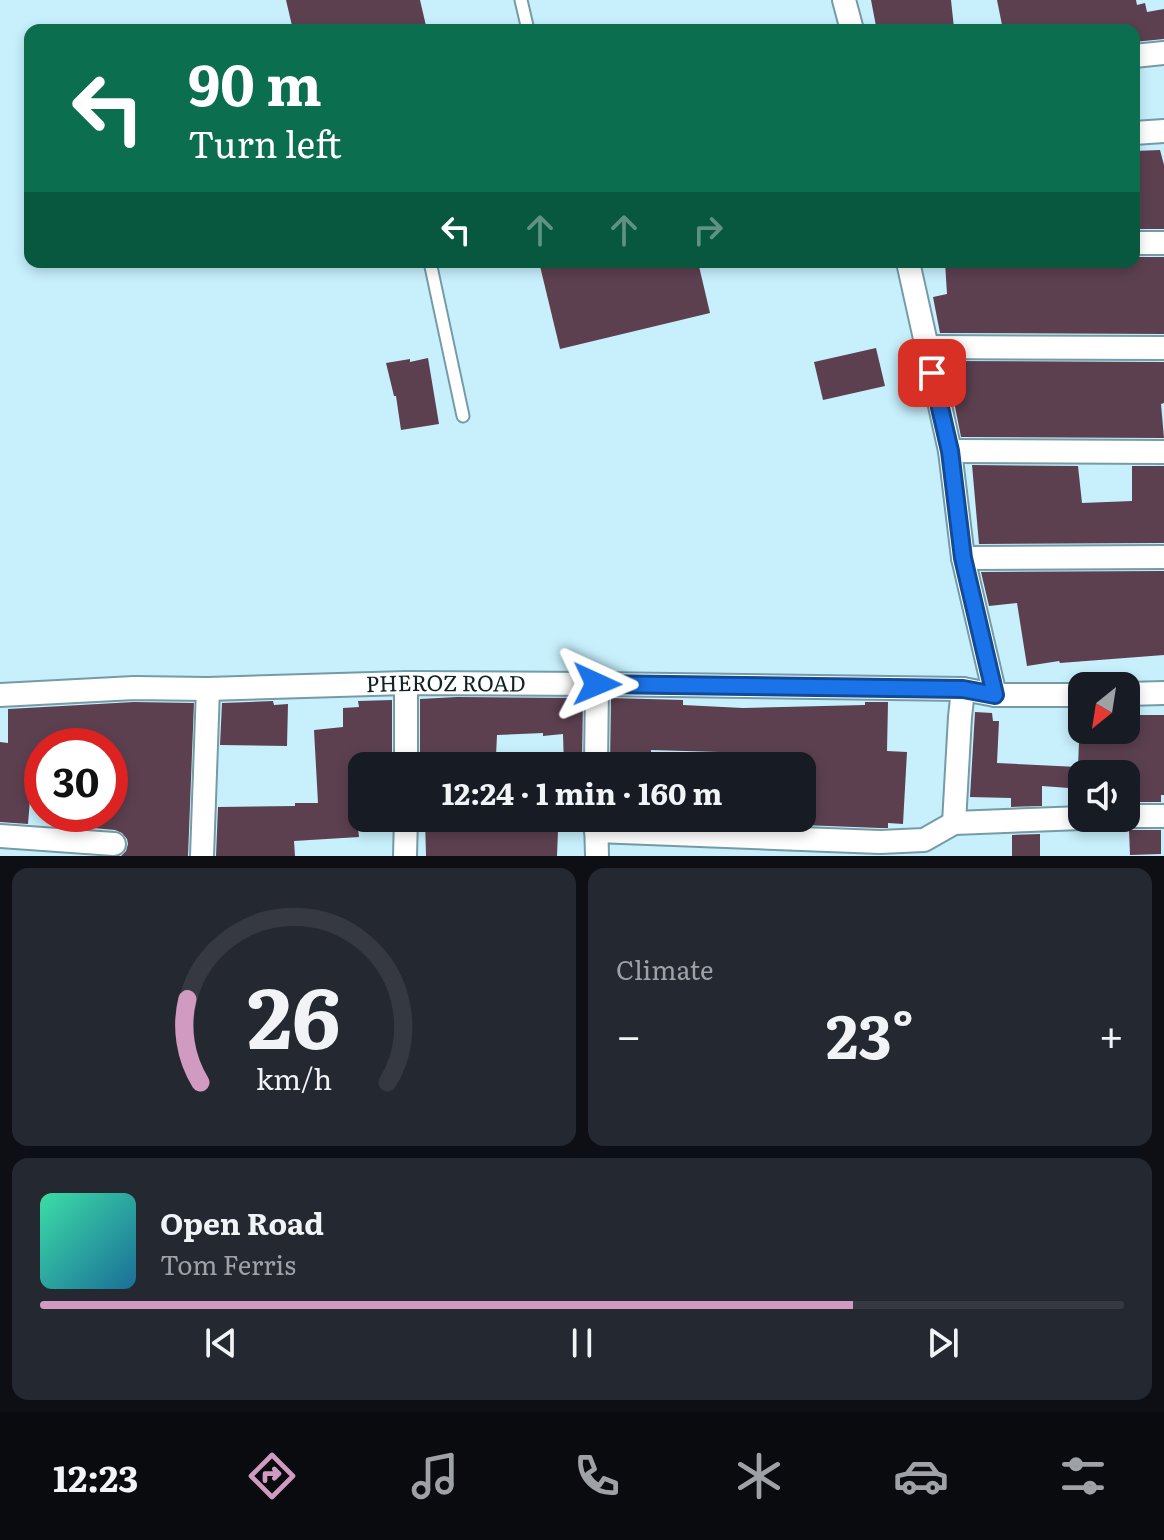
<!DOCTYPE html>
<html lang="en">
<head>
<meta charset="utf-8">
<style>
  body { margin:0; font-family:Literata,serif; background:#242831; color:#f1f3f6; height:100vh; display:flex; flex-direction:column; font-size:30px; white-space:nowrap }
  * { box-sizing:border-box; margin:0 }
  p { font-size:26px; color:#9ea1a6 }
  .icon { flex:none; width:44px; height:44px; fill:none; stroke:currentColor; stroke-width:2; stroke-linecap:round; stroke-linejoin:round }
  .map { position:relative; height:856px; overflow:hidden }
  .side { display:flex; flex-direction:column; gap:12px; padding:12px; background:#0d0f14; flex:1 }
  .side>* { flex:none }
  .hud { position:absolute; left:24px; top:24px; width:1116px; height:244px; border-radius:16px; box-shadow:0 4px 12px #0003; background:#0b6e4f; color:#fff; overflow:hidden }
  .needle { width:52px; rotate:210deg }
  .fabs { position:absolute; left:1068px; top:672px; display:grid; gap:16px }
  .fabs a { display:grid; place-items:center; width:72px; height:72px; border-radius:16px; background:#171b24; box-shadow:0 4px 12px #0003; font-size:40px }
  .speed { position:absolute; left:24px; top:728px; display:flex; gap:16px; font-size:40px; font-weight:700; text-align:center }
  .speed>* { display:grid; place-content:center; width:104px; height:104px; border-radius:50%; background:#171b24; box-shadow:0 4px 12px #0003; line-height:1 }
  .speed .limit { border:12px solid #d22; background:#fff; color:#111 }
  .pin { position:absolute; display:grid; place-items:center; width:68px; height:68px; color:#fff; margin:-34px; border-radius:16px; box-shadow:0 4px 12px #0006 }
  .me { position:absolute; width:88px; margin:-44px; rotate:91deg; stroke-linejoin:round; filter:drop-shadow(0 0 6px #0008) }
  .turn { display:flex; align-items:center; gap:28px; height:168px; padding:0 32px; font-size:36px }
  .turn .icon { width:104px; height:104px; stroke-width:2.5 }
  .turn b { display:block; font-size:56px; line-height:68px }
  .lanes { display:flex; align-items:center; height:76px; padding:0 32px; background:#0003; justify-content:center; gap:40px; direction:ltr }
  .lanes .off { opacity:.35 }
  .big { font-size:60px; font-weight:700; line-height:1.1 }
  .side .widget { flex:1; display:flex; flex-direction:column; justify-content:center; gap:12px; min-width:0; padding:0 28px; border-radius:16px; background:#242831 }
  .side .dial { align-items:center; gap:0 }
  .dial svg { height:208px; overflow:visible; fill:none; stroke:#363941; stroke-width:7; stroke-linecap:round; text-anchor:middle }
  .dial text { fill:#f1f3f6; stroke:none }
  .song { display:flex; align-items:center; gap:24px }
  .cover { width:96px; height:96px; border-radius:12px; background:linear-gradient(135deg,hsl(160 70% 55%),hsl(200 70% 35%)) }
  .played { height:8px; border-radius:4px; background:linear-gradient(90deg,#d19ac1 75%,#363941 75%) }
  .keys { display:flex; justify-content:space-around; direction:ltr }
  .heat { display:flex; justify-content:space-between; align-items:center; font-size:44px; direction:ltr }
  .side .tiles { flex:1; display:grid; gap:12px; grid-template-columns:1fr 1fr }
  .widget:last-child { grid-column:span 2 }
  .trip { position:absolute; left:348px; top:752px; width:468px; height:80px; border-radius:16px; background:#171b24; box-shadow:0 4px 12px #0003; font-weight:700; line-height:80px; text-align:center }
  .dock { display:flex; height:128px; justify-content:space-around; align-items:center; background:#090b0e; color:#9ea1a6 }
  .dock .icon { width:56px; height:56px }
  .dock .current { color:#d19ac1 }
  .dock b { font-size:36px; color:#f1f3f6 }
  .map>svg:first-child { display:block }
  .building { fill:#5c4050 }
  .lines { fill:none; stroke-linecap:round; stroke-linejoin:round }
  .lane-casing { stroke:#749ba6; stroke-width:15 }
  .street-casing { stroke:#749ba6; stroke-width:26 }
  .lane { stroke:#fff; stroke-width:11 }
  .street { stroke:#fff; stroke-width:22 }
  .route-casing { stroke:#114b97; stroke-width:20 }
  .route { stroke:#1a73e8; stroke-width:14 }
  .labels { text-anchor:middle; stroke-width:8; stroke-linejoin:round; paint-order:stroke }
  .street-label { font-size:22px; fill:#112125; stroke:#fff }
</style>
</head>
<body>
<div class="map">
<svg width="1164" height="856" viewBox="0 0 1164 856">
  <rect width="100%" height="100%" fill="#c7f0fc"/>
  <g class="building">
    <path d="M286,0H420L427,30H293Z"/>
    <path d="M871,0H951L954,28L938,30H884L883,25L876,26Z"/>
    <path d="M997,0H1136L1137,5L1145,3L1147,12L1164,9V39L1134,42V30H1003Z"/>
    <path d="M1160,150L1164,165V229H1134V151Z"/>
    <path d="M1134,257H1164V334L940,333L933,297L947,294L945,262H1134Z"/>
    <path d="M539,262H698L710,313L560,349Z"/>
    <path d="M876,348L885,386L823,400L814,362Z"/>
    <path d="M428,358L439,424L401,430L396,396H394L386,363L410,359V362Z"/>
    <path d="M946,361L1164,362V403L1161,404L1164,438L961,437Z"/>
    <path d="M972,465L1078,466L1082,503L1132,501V466H1164V543L979,544Z"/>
    <path d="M1164,571V655L1060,663L1059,661L1027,666L1017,603L989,606L981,572Z"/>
    <path d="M457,697L583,698L582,766H564L563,734L543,736V733L497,735L496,756H492V766H420V699Z"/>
    <path d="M611,698L683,700V705L743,708L865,705V702H888L887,751L907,752L903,824L888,823V828H880L802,825V766H719V752L651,750V766H610Z"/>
    <path d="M392,700V766H362V820H357L359,837L294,841L295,856H216L218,807L295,806V803H318L314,730L343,727V708L359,707L358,701Z"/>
    <path d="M273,701L274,705L288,704L287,746L220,745L222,703Z"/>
    <path d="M134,702L194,703L188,856H121L126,851L128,844L127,839L122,833L115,830L93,828V814H110V746H42V762H33L28,824L0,822V742L8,743V709Z"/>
    <path d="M975,712L992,713L993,721H999L997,763L1078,767L1080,717H1082V730H1126V715H1164V795H1161V802H1127L1126,774H1082V789L1042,786V806L1011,807V798L970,797Z"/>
    <path d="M489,818L490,829L558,831L557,856H426L425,819Z"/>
    <path d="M1129,830H1161V854L1130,855Z"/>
    <path d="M1040,834V856H1012V835Z"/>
  </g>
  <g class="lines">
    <defs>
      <g id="lane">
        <path d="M521,0L528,30"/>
        <path d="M430,262L463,416"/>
      </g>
      <g id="street">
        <path d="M844,0L852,30"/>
        <path d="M1134,56L1164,53"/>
        <path d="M1134,133L1164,131"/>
        <path d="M1134,243H1164"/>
        <path d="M908,262L950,451L963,558L995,695"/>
        <path d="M926,347L1164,348"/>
        <path d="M950,451L1164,452"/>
        <path d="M963,558L1164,557"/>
        <path d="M1126,694L1164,693"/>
        <path id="s1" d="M0,695L134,688L208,689L406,683L597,684L963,689L995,695H1082"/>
        <path d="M406,766V683"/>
        <path d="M596,766L597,684"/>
        <path d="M1126,816H1164"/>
        <path d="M596,818L597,856"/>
        <path d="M954,823L960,717L963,689"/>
        <path d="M596,831L880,842L924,840L954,823L1082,818"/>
        <path d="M0,836L114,844"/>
        <path d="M202,856L208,689"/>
        <path d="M405,856L406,818"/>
      </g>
    </defs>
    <use href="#lane" class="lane-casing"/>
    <use href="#street" class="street-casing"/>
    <use href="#lane" class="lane"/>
    <use href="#street" class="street"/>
  </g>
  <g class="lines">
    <defs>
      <path id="route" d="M597,684L963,689L995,695L963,558L950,451L932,373"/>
    </defs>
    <use href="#route" class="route-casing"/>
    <use href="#route" class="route"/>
  </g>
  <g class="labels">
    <g class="street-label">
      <text dy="8" stroke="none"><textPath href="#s1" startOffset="446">PHEROZ ROAD</textPath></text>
    </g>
  </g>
</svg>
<div class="fabs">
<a><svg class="needle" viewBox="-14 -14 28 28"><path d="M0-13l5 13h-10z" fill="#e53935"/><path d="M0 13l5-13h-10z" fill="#9ea1a6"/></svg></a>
<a><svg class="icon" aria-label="sound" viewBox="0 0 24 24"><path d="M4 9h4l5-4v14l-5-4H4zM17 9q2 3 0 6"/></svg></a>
</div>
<div class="speed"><div class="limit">30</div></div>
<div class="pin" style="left:932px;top:373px;background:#d93025"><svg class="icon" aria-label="arrive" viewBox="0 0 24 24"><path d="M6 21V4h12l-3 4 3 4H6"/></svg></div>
<svg class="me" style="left:597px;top:684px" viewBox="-20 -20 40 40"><path d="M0-17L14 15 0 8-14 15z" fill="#1a73e8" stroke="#fff" stroke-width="4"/></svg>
<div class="trip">12:24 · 1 min · 160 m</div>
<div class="hud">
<div class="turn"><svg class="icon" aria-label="left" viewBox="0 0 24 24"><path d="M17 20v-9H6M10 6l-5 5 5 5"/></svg><div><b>90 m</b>Turn left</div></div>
<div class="lanes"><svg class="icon" aria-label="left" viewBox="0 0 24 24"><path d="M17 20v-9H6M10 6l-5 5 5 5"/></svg><svg class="icon off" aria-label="ahead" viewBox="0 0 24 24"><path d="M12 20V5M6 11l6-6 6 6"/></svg><svg class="icon off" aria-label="ahead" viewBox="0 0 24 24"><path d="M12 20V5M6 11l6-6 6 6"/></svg><svg class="icon off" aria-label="right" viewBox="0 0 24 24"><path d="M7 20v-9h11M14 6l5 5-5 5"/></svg></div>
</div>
</div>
<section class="side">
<div class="tiles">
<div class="widget dial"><svg viewBox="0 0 100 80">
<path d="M14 69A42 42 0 1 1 86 69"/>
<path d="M14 69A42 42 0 0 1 9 37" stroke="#d19ac1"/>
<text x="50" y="56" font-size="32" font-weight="700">26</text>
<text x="50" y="72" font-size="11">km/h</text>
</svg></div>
<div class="widget"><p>Climate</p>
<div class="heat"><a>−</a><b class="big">23°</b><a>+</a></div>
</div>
<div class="widget">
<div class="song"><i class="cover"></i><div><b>Open Road</b><p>Tom Ferris</p></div></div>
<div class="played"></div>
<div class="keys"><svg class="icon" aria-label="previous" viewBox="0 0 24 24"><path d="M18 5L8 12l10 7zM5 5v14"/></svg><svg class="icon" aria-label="pause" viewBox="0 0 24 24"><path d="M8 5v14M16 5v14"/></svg><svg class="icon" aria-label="next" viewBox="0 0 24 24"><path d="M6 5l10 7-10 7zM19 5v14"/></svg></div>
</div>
</div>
</section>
<nav class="dock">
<b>12:23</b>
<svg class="icon current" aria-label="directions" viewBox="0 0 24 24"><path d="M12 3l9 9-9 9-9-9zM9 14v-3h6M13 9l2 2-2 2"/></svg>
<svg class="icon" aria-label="music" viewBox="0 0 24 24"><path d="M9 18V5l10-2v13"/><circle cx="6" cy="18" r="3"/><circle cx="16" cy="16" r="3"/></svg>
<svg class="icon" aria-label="phone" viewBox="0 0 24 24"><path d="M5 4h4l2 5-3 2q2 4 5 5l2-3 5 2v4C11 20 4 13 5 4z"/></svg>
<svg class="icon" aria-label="climate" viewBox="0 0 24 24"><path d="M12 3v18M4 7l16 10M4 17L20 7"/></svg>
<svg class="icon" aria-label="car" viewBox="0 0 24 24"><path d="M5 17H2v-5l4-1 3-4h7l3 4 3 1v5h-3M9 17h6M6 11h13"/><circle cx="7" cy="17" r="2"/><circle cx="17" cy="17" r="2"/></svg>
<svg class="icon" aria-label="filters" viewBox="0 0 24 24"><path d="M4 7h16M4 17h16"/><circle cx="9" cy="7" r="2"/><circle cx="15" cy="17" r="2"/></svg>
</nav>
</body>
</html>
